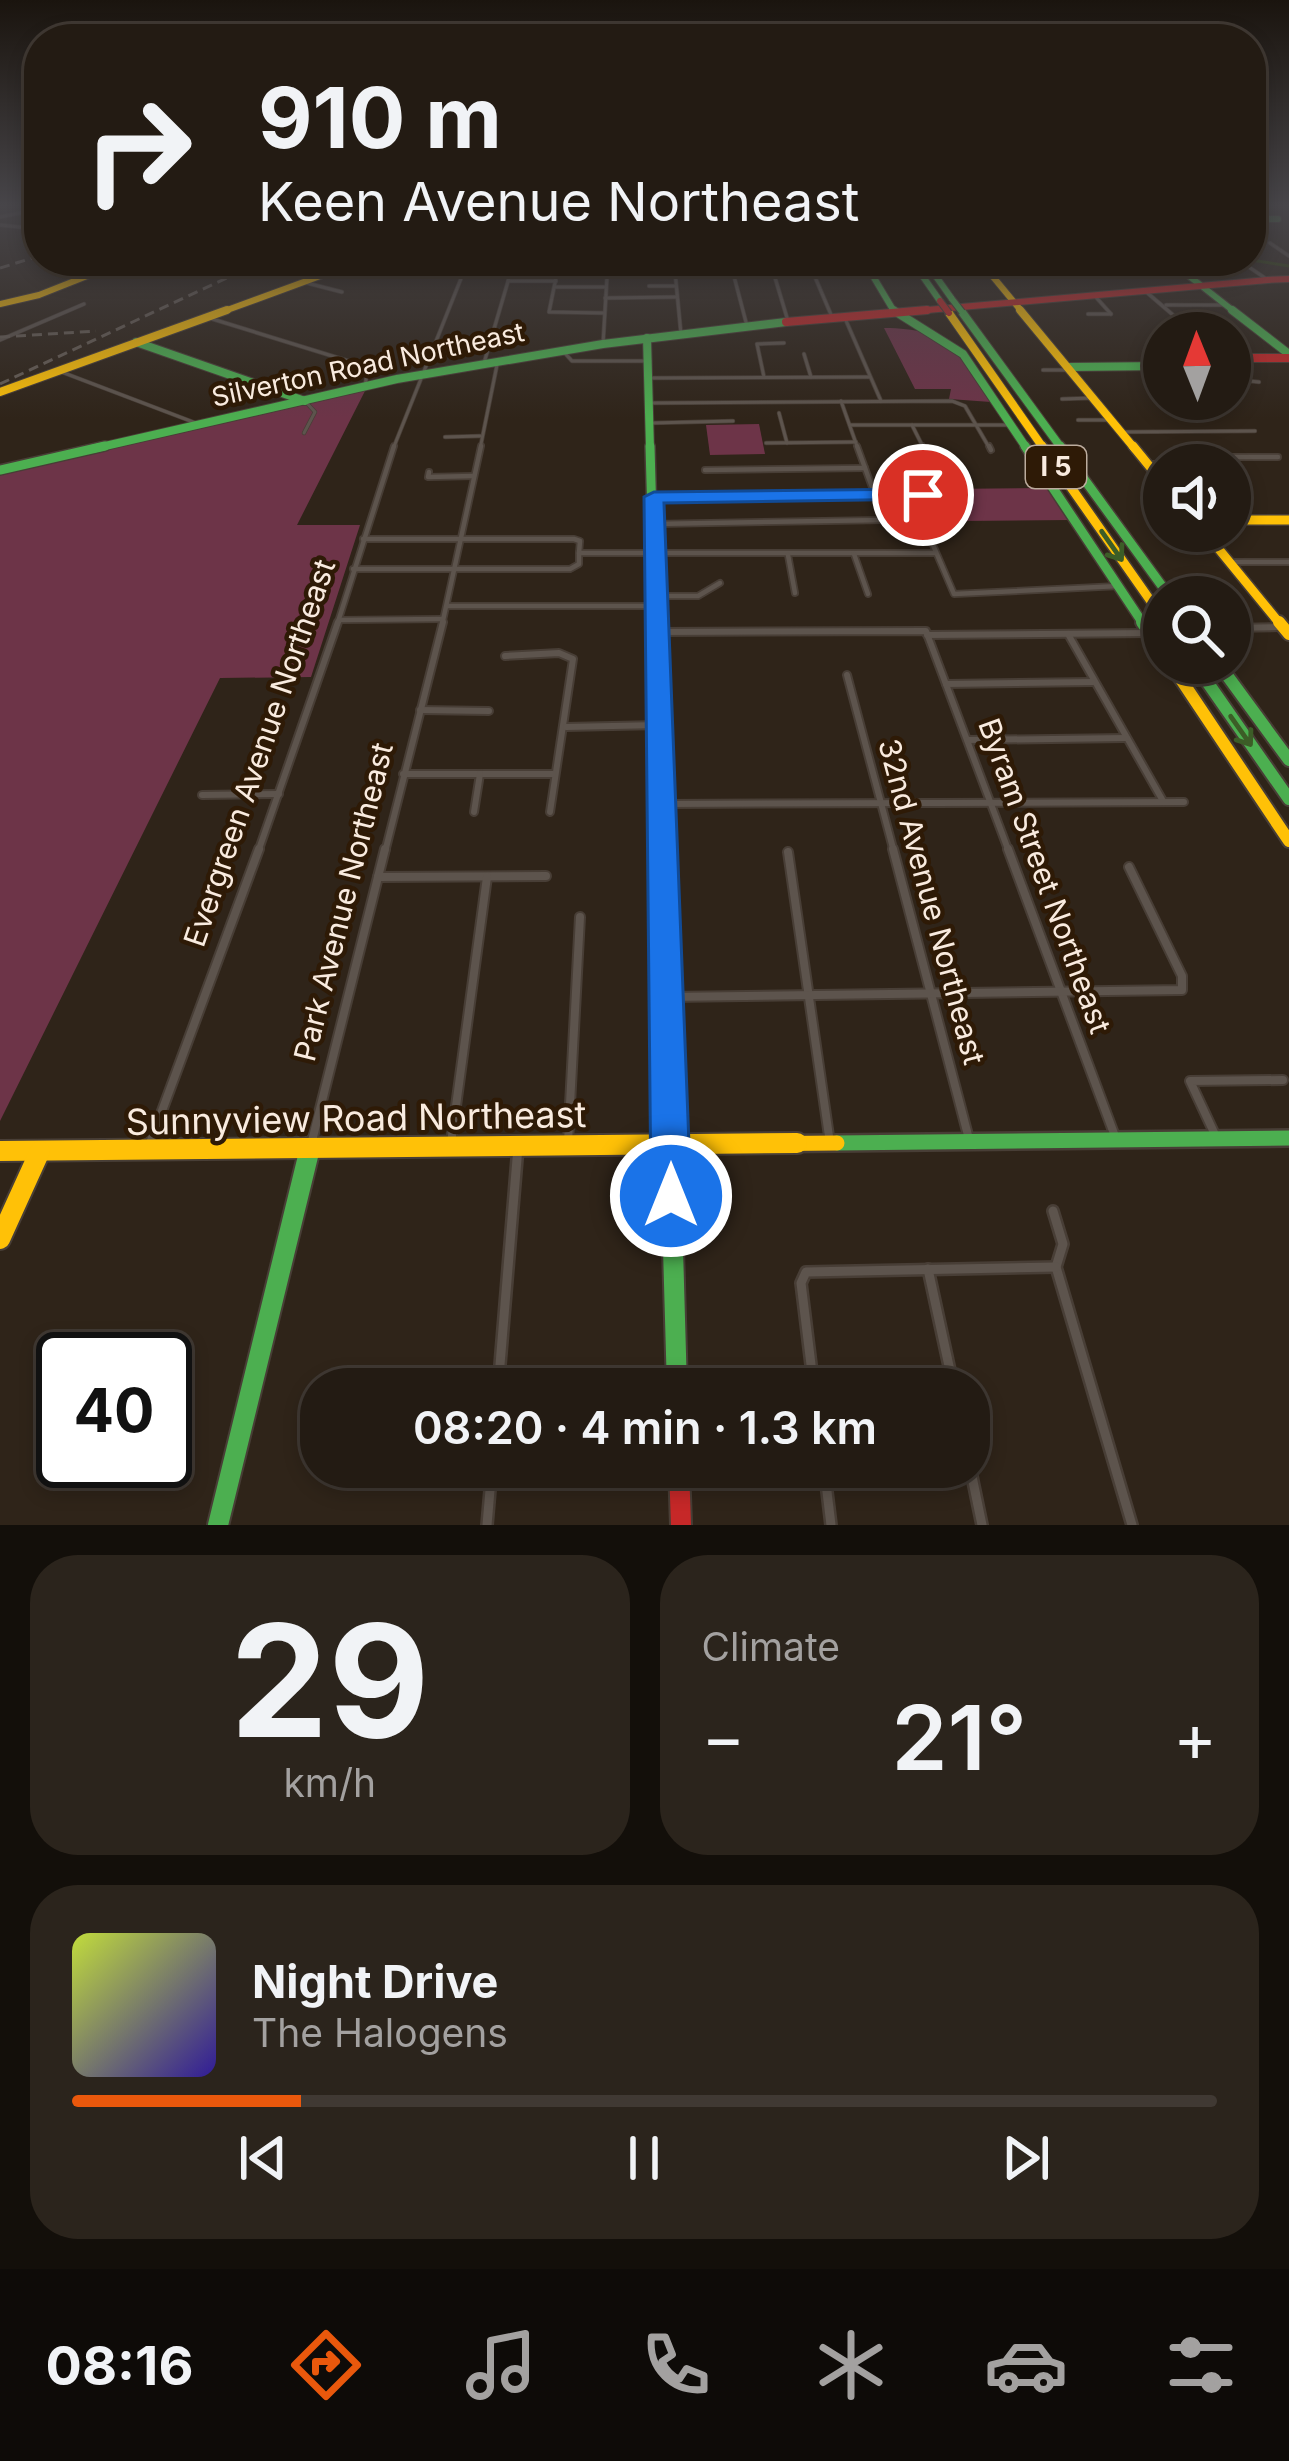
<!DOCTYPE html>
<html lang="en">
<head>
<meta charset="utf-8">
<style>
  body { margin:0; font-family:Inter,sans-serif; background:#2b241c; color:#f1f3f6; height:100vh; display:flex; flex-direction:column; font-size:45px; white-space:nowrap }
  * { box-sizing:border-box; margin:0 }
  p { font-size:39px; color:#a3a1a0 }
  .icon { flex:none; width:66px; height:66px; fill:none; stroke:currentColor; stroke-width:2; stroke-linecap:round; stroke-linejoin:round }
  .map { position:relative; height:1525px; overflow:hidden }
  .panel { display:flex; flex-direction:column; gap:30px; padding:30px; background:#130f0a; flex:1 }
  .panel>* { flex:none }
  .guide { position:absolute; left:24px; top:24px; width:1242px; height:252px; border-radius:48px; box-shadow:0 6px 18px #0003,0 0 0 3px #403933; background:#231b13; color:#f1f3f6; overflow:hidden }
  .needle { width:78px; rotate:359deg }
  .fabs { position:absolute; left:1143px; top:312px; display:grid; gap:24px }
  .fabs a { display:grid; place-items:center; width:108px; height:108px; border-radius:50%; background:#231b13; box-shadow:0 6px 18px #0003,0 0 0 3px #403933; font-size:60px }
  .speed { position:absolute; left:36px; top:1332px; display:flex; gap:24px; font-size:60px; font-weight:700; text-align:center }
  .speed>* { display:grid; place-content:center; width:156px; height:156px; border-radius:50%; background:#231b13; box-shadow:0 6px 18px #0003,0 0 0 3px #403933; line-height:1 }
  .speed .limit { border:6px solid #111; border-radius:18px; background:#fff; color:#111 }
  .pin { position:absolute; display:grid; place-items:center; width:102px; height:102px; color:#fff; margin:-51px; border:6px solid #fff; border-radius:50%; box-shadow:0 3px 12px #0007 }
  .me { position:absolute; width:132px; margin:-66px; rotate:0deg; stroke-linejoin:round; filter:drop-shadow(0 0 9px #0008) }
  .turn { display:flex; align-items:center; gap:42px; height:252px; padding:0 36px; font-size:54px }
  .turn .icon { width:156px; height:156px; stroke-width:2.5 }
  .turn b { display:block; font-size:84px; line-height:102px }
  .big { font-size:90px; font-weight:600; line-height:1.1 }
  .panel .card { flex:1; display:flex; flex-direction:column; justify-content:center; gap:18px; min-width:0; padding:0 42px; border-radius:48px; background:#2b241c }
  .panel .dial { align-items:center; gap:0 }
  .dial b { font-size:156px; line-height:1 }
  .song { display:flex; align-items:center; gap:36px }
  .cover { width:144px; height:144px; border-radius:18px; background:linear-gradient(135deg,hsl(70 70% 55%),hsl(250 70% 35%)) }
  .played { height:12px; border-radius:6px; background:linear-gradient(90deg,#ea580c 20%,#403933 20%) }
  .keys { display:flex; justify-content:space-around; direction:ltr }
  .heat { display:flex; justify-content:space-between; align-items:center; font-size:66px; direction:ltr }
  .panel .tiles { flex:1; display:grid; gap:30px; grid-template-columns:1fr 1fr }
  .card:last-child { grid-column:span 2 }
  .trip { position:absolute; left:300px; top:1368px; width:690px; height:120px; border-radius:48px; background:#231b13; box-shadow:0 6px 18px #0003,0 0 0 3px #403933; font-weight:600; line-height:120px; text-align:center }
  .dock { display:flex; height:192px; justify-content:space-around; align-items:center; background:#0e0b08; color:#a3a1a0 }
  .dock .icon { width:84px; height:84px }
  .dock .active { color:#ea580c }
  .dock b { font-size:54px; color:#f1f3f6 }
  .map>svg:first-child { display:block }
  .green { fill:#6d3448 }
  .lines { fill:none; stroke-linecap:round; stroke-linejoin:round }
  .stream { stroke:#2f430c; stroke-width:3 }
  .street-far4-casing { stroke:#483e36; stroke-width:4.5 }
  .street-far3-casing { stroke:#483e36; stroke-width:8 }
  .street-far2-casing { stroke:#483e36; stroke-width:10 }
  .street-far1-casing { stroke:#483e36; stroke-width:12 }
  .street-casing { stroke:#483e36; stroke-width:14 }
  .fast-far5-casing { stroke:#483e36; stroke-width:8 }
  .fast-far4-casing { stroke:#483e36; stroke-width:10 }
  .fast-far3-casing { stroke:#483e36; stroke-width:12 }
  .fast-far2-casing { stroke:#483e36; stroke-width:16 }
  .fast-far1-casing { stroke:#483e36; stroke-width:20 }
  .fast-casing { stroke:#483e36; stroke-width:24 }
  .slow-far5-casing { stroke:#483e36; stroke-width:8 }
  .slow-far4-casing { stroke:#483e36; stroke-width:10 }
  .slow-far3-casing { stroke:#483e36; stroke-width:12 }
  .slow-far2-casing { stroke:#483e36; stroke-width:16 }
  .slow-far1-casing { stroke:#483e36; stroke-width:20 }
  .slow-casing { stroke:#483e36; stroke-width:24 }
  .jam-far2-casing { stroke:#483e36; stroke-width:8 }
  .jam-far1-casing { stroke:#483e36; stroke-width:10 }
  .jam-casing { stroke:#483e36; stroke-width:24 }
  .street-far4 { stroke:#5d544d; stroke-width:3 }
  .street-far3 { stroke:#5d544d; stroke-width:4.5 }
  .street-far2 { stroke:#5d544d; stroke-width:6 }
  .street-far1 { stroke:#5d544d; stroke-width:8 }
  .street { stroke:#5d544d; stroke-width:9 }
  .fast-far5 { stroke:#4caf50; stroke-width:6 }
  .fast-far4 { stroke:#4caf50; stroke-width:8 }
  .fast-far3 { stroke:#4caf50; stroke-width:9 }
  .fast-far2 { stroke:#4caf50; stroke-width:12 }
  .fast-far1 { stroke:#4caf50; stroke-width:15 }
  .fast { stroke:#4caf50; stroke-width:20 }
  .slow-far5 { stroke:#ffc107; stroke-width:6 }
  .slow-far4 { stroke:#ffc107; stroke-width:8 }
  .slow-far3 { stroke:#ffc107; stroke-width:9 }
  .slow-far2 { stroke:#ffc107; stroke-width:12 }
  .slow-far1 { stroke:#ffc107; stroke-width:15 }
  .slow { stroke:#ffc107; stroke-width:20 }
  .jam-far2 { stroke:#c62828; stroke-width:6 }
  .jam-far1 { stroke:#c62828; stroke-width:8 }
  .jam { stroke:#c62828; stroke-width:20 }
  .rail { stroke:#665d55; stroke-width:3; stroke-dasharray:10 6; stroke-linecap:butt }
  .fast-bridge-casing { stroke:#483e36; stroke-width:8; stroke-linecap:butt }
  .jam-bridge-casing { stroke:#483e36; stroke-width:8; stroke-linecap:butt }
  .fast-bridge { stroke:#4caf50; stroke-width:6 }
  .jam-bridge { stroke:#c62828; stroke-width:6 }
  .oneway { stroke:#3c5d27 }
  .route { fill:#1a73e8; stroke:#114b97; stroke-width:3 }
  .labels { text-anchor:middle; stroke-width:9; stroke-linejoin:round; paint-order:stroke }
  .far-street-label { font-size:27px; fill:#f9ebdf; stroke:#2e1a06 }
  .shield { fill:#2e1a06; stroke:#bcac9e; stroke-width:3 }
  .shield-label { font-size:27px; font-weight:bold; fill:#f9ebdf }
  .street-label { font-size:30px; fill:#f9ebdf; stroke:#2e1a06 }
  .near-street-label { font-size:36px; fill:#f9ebdf; stroke:#2e1a06 }
</style>
</head>
<body>
<div class="map">
<svg width="1289" height="1525" viewBox="0 0 1289 1525">
  <rect width="100%" height="100%" fill="#2f2419"/>
  <g class="green">
    <path d="M884,328C949,328 959,352 991,402L949,399L951,389H915Z"/>
    <path d="M366,389L297,525H360L311,677L220,678L0,1121V473Z"/>
    <path d="M759,424L765,454L710,455L706,425Z"/>
    <path d="M1049,488L1070,520L961,521L949,497L930,495H947L945,489Z"/>
  </g>
  <g class="lines">
    <path class="stream" d="M1251,260L1289,266"/>
    <defs>
      <g id="street-far4">
        <path d="M0,217L39,209"/>
        <path d="M0,225L39,229"/>
        <path d="M1251,242H1263"/>
        <path d="M1270,243L1289,256"/>
        <path d="M674,261L681,334"/>
        <path d="M730,261L747,326"/>
        <path d="M770,261L788,321"/>
        <path d="M1240,261L1268,280"/>
        <path d="M358,262L389,269L414,261"/>
        <path d="M558,268L549,312L604,313"/>
        <path d="M812,270L832,317"/>
        <path d="M557,275H607"/>
        <path d="M656,275H675"/>
        <path d="M508,281H556"/>
        <path d="M303,282L342,292"/>
        <path d="M649,286H675"/>
        <path d="M555,287H605"/>
        <path d="M1144,290L1187,327L1169,333"/>
        <path d="M1094,295L1111,314"/>
        <path d="M605,298L676,297"/>
        <path d="M1166,305H1223"/>
        <path d="M1088,314H1111"/>
        <path d="M844,316L881,401"/>
        <path d="M206,317L368,367L365,386"/>
        <path d="M0,340L84,304"/>
        <path d="M603,344L608,261"/>
        <path d="M562,350L572,361H650"/>
        <path d="M804,354L811,377"/>
        <path d="M484,363L514,261"/>
        <path d="M1043,370H1070"/>
        <path d="M59,371L201,425"/>
        <path d="M764,377L757,344L784,343"/>
        <path d="M650,378L870,377"/>
        <path d="M1230,379L1259,382"/>
        <path d="M1062,399L1093,398"/>
        <path d="M841,401L858,449"/>
        <path d="M651,403L952,401L965,406L990,449"/>
        <path d="M779,413L787,443"/>
        <path d="M1078,420H1111"/>
        <path d="M652,423L733,421"/>
        <path d="M850,425H1010"/>
        <path d="M912,425L924,449"/>
        <path d="M1121,432L1255,431"/>
        <path d="M304,433L315,412L305,401"/>
        <path d="M445,437L480,436"/>
        <path d="M766,443L856,442"/>
        <path d="M393,449L468,261"/>
        <path d="M480,449L498,360"/>
      </g>
      <g id="street-far3">
        <path d="M922,446L926,454L917,470L927,507"/>
        <path d="M989,446L991,450"/>
        <path d="M1148,464H1190L1184,457H1278"/>
        <path d="M705,470L865,468"/>
        <path d="M429,472L428,477L474,476"/>
        <path d="M918,473L941,474"/>
        <path d="M654,498L923,495"/>
        <path d="M654,524L884,520L857,446"/>
        <path d="M930,538L954,594L1119,586"/>
        <path d="M363,539H574L580,541L579,553"/>
        <path d="M579,553H935"/>
        <path d="M854,554L868,594"/>
        <path d="M788,555L795,593"/>
        <path d="M1230,562H1289"/>
        <path d="M353,569H570L579,564V553"/>
        <path d="M657,596H698L720,583"/>
        <path d="M447,606H657"/>
        <path d="M339,620L443,619"/>
        <path d="M337,625L394,446"/>
        <path d="M442,625L481,446"/>
      </g>
      <g id="street-far2">
        <path d="M1230,628L1280,627"/>
        <path d="M658,632L926,631L1009,852"/>
        <path d="M1068,634L1163,801"/>
        <path d="M927,635L1150,633"/>
        <path d="M505,656L559,653L573,659L550,812"/>
        <path d="M847,675L894,852"/>
        <path d="M946,684L1093,682"/>
        <path d="M420,710L489,711"/>
        <path d="M566,727L659,725"/>
        <path d="M968,740L1126,738"/>
        <path d="M403,774H553"/>
        <path d="M202,795L279,794"/>
        <path d="M663,804L1184,802"/>
        <path d="M474,812L480,774"/>
        <path d="M258,852L338,622"/>
        <path d="M385,852L443,622"/>
      </g>
      <g id="street-far1">
        <path d="M893,849L969,1139"/>
        <path d="M1008,849L1116,1139"/>
        <path d="M788,852L830,1143"/>
        <path d="M378,877L546,876"/>
        <path d="M668,997L1182,990V976L1129,867"/>
        <path d="M1217,1139L1190,1081L1283,1080"/>
        <path d="M568,1142L580,917"/>
        <path d="M451,1143L487,877"/>
        <path d="M311,1145L385,849"/>
        <path d="M149,1146L259,849"/>
      </g>
      <g id="street">
        <path d="M1053,1211L1063,1244L1056,1267L1132,1525"/>
        <path d="M928,1269L954,1389"/>
        <path d="M498,1389L518,1147"/>
        <path d="M814,1389L801,1283L806,1272L1056,1267"/>
        <path d="M969,1462L982,1525"/>
        <path d="M824,1467L831,1525"/>
        <path d="M487,1525L492,1467"/>
      </g>
      <g id="fast-far5">
        <path d="M1251,219H1278"/>
        <path d="M864,261L895,313"/>
        <path d="M912,261L940,301"/>
        <path d="M925,261L952,299"/>
        <path d="M1170,261L1236,313"/>
      </g>
      <g id="fast-far4">
        <path d="M893,310L963,354L1027,449"/>
        <path d="M1232,310L1289,354"/>
        <path d="M962,312L1062,449"/>
        <path d="M647,338L650,449"/>
        <path d="M136,342L305,401"/>
        <path d="M1068,367L1164,366"/>
        <path d="M92,449L397,379L603,344L786,322"/>
      </g>
      <g id="fast-far3">
        <path d="M650,446L655,625"/>
        <path d="M1025,446L1144,625"/>
        <path d="M1060,446L1170,597"/>
        <path d="M0,470L105,446"/>
      </g>
      <g id="fast-far2">
        <path d="M655,622L662,852"/>
        <path d="M1142,622L1164,654"/>
        <path d="M1194,663L1289,799"/>
        <path d="M1218,663L1289,760"/>
      </g>
      <g id="fast-far1">
        <path d="M662,849L670,1146"/>
        <path d="M837,1143L1289,1138"/>
      </g>
      <g id="fast">
        <path d="M670,1143L677,1389"/>
        <path d="M218,1525L310,1148"/>
      </g>
      <g id="slow-far5">
        <path d="M980,261L1023,313"/>
        <path d="M0,304L39,295L125,261"/>
        <path d="M219,313L361,261"/>
      </g>
      <g id="slow-far4">
        <path d="M1020,310L1135,449"/>
        <path d="M949,313L1044,449"/>
        <path d="M0,392L227,310"/>
      </g>
      <g id="slow-far3">
        <path d="M1042,446L1164,620"/>
        <path d="M1133,446L1164,484"/>
        <path d="M1230,520H1289"/>
        <path d="M1204,531L1281,625"/>
      </g>
      <g id="slow-far2">
        <path d="M1279,622L1289,634"/>
        <path d="M1170,663L1289,841"/>
      </g>
      <path id="slow-far1" d="M483,1146L837,1143"/>
      <g id="slow">
        <path d="M0,1151L797,1143"/>
        <path d="M0,1239L40,1151"/>
      </g>
      <g id="jam-far2">
        <path d="M1266,280L1289,279"/>
        <path d="M893,313L1268,280"/>
      </g>
      <g id="jam-far1">
        <path d="M786,322L927,310"/>
        <path d="M1230,358H1289"/>
      </g>
      <path id="jam" d="M679,1467L681,1525"/>
    </defs>
    <use href="#street-far4" class="street-far4-casing"/>
    <use href="#street-far3" class="street-far3-casing"/>
    <use href="#street-far2" class="street-far2-casing"/>
    <use href="#street-far1" class="street-far1-casing"/>
    <use href="#street" class="street-casing"/>
    <use href="#fast-far5" class="fast-far5-casing"/>
    <use href="#fast-far4" class="fast-far4-casing"/>
    <use href="#fast-far3" class="fast-far3-casing"/>
    <use href="#fast-far2" class="fast-far2-casing"/>
    <use href="#fast-far1" class="fast-far1-casing"/>
    <use href="#fast" class="fast-casing"/>
    <use href="#slow-far5" class="slow-far5-casing"/>
    <use href="#slow-far4" class="slow-far4-casing"/>
    <use href="#slow-far3" class="slow-far3-casing"/>
    <use href="#slow-far2" class="slow-far2-casing"/>
    <use href="#slow-far1" class="slow-far1-casing"/>
    <use href="#slow" class="slow-casing"/>
    <use href="#jam-far2" class="jam-far2-casing"/>
    <use href="#jam-far1" class="jam-far1-casing"/>
    <use href="#jam" class="jam-casing"/>
    <use href="#street-far4" class="street-far4"/>
    <use href="#street-far3" class="street-far3"/>
    <use href="#street-far2" class="street-far2"/>
    <use href="#street-far1" class="street-far1"/>
    <use href="#street" class="street"/>
    <use href="#fast-far5" class="fast-far5"/>
    <use href="#fast-far4" class="fast-far4"/>
    <use href="#fast-far3" class="fast-far3"/>
    <use href="#fast-far2" class="fast-far2"/>
    <use href="#fast-far1" class="fast-far1"/>
    <use href="#fast" class="fast"/>
    <use href="#slow-far5" class="slow-far5"/>
    <use href="#slow-far4" class="slow-far4"/>
    <use href="#slow-far3" class="slow-far3"/>
    <use href="#slow-far2" class="slow-far2"/>
    <use href="#slow-far1" class="slow-far1"/>
    <use href="#slow" class="slow"/>
    <use href="#jam-far2" class="jam-far2"/>
    <use href="#jam-far1" class="jam-far1"/>
    <use href="#jam" class="jam"/>
    <g class="rail">
      <path d="M0,268L39,256"/>
      <path d="M0,337L96,331"/>
      <path d="M0,384L263,261"/>
    </g>
    <defs>
      <path id="fast-bridge" d="M952,299L962,312"/>
      <path id="jam-bridge" d="M940,301L949,313"/>
    </defs>
    <use href="#fast-bridge" class="fast-bridge-casing"/>
    <use href="#jam-bridge" class="jam-bridge-casing"/>
    <use href="#fast-bridge" class="fast-bridge"/>
    <use href="#jam-bridge" class="jam-bridge"/>
  </g>
  <defs><path id="oneway-shaft" d="M-6 0H5M1.5-3L5.5 0L1.5 3" fill="none" stroke-width="1.6" stroke-linecap="round" stroke-linejoin="round" transform="scale(3)"/></defs>
  <g class="oneway">
    <use href="#oneway-shaft" transform="translate(1112 546) rotate(55)"/>
    <use href="#oneway-shaft" transform="translate(1241 731) rotate(55)"/>
  </g>
  <linearGradient id="sky" x2="0" y2="1"><stop stop-color="#1a140e"/><stop offset="0.49" stop-color="#474549"/><stop offset="1" stop-color="#474549" stop-opacity="0"/></linearGradient>
  <rect width="1289" height="419" fill="url(#sky)"/>
  <path class="route" d="M923,489L930,491V499L664,503L691,1196L686,1210L671,1216L657,1210L651,1196L644,497L654,492Z"/>
  <g class="labels">
    <g class="far-street-label">
      <text transform="translate(368 365) rotate(-12)" y="9">Silverton Road Northeast</text>
    </g>
    <rect class="shield" x="1026" y="446" width="60" height="42" rx="9"/>
    <g class="shield-label">
      <text x="1056" y="476">I 5</text>
    </g>
    <g class="street-label">
      <text transform="translate(260 753) rotate(-71)" y="10">Evergreen Avenue Northeast</text>
      <text transform="translate(1044 876) rotate(70)" y="10">Byram Street Northeast</text>
      <text transform="translate(344 902) rotate(-76)" y="10">Park Avenue Northeast</text>
      <text transform="translate(931 902) rotate(75)" y="10">32nd Avenue Northeast</text>
    </g>
    <g class="near-street-label">
      <text transform="translate(356 1118) rotate(-1)" y="13">Sunnyview Road Northeast</text>
    </g>
  </g>
</svg>
<div class="fabs">
<a><svg class="needle" viewBox="-14 -14 28 28"><path d="M0-13l5 13h-10z" fill="#e53935"/><path d="M0 13l5-13h-10z" fill="#a3a1a0"/></svg></a>
<a><svg class="icon" aria-label="sound" viewBox="0 0 24 24"><path d="M4 9h4l5-4v14l-5-4H4zM17 9q2 3 0 6"/></svg></a>
<a><svg class="icon" aria-label="search" viewBox="0 0 24 24"><circle cx="10" cy="10" r="6"/><path d="M15 15l6 6"/></svg></a>
</div>
<div class="speed"><div class="limit">40</div></div>
<div class="pin" style="left:923px;top:495px;background:#d93025"><svg class="icon" aria-label="arrive" viewBox="0 0 24 24"><path d="M6 21V4h12l-3 4 3 4H6"/></svg></div>
<svg class="me" style="left:671px;top:1196px" viewBox="-20 -20 40 40"><circle r="17" fill="#1a73e8" stroke="#fff" stroke-width="3"/><path d="M0-11L8 9 0 5-8 9z" fill="#fff"/></svg>
<div class="trip">08:20 · 4 min · 1.3 km</div>
<div class="guide">
<div class="turn"><svg class="icon" aria-label="right" viewBox="0 0 24 24"><path d="M7 20v-9h11M14 6l5 5-5 5"/></svg><div><b>910 m</b>Keen Avenue Northeast</div></div>
</div>
</div>
<section class="panel">
<div class="tiles">
<div class="card dial"><b>29</b><p>km/h</p></div>
<div class="card"><p>Climate</p>
<div class="heat"><a>−</a><b class="big">21°</b><a>+</a></div>
</div>
<div class="card">
<div class="song"><i class="cover"></i><div><b>Night Drive</b><p>The Halogens</p></div></div>
<div class="played"></div>
<div class="keys"><svg class="icon" aria-label="previous" viewBox="0 0 24 24"><path d="M18 5L8 12l10 7zM5 5v14"/></svg><svg class="icon" aria-label="pause" viewBox="0 0 24 24"><path d="M8 5v14M16 5v14"/></svg><svg class="icon" aria-label="next" viewBox="0 0 24 24"><path d="M6 5l10 7-10 7zM19 5v14"/></svg></div>
</div>
</div>
</section>
<nav class="dock">
<b>08:16</b>
<svg class="icon active" aria-label="directions" viewBox="0 0 24 24"><path d="M12 3l9 9-9 9-9-9zM9 14v-3h6M13 9l2 2-2 2"/></svg>
<svg class="icon" aria-label="music" viewBox="0 0 24 24"><path d="M9 18V5l10-2v13"/><circle cx="6" cy="18" r="3"/><circle cx="16" cy="16" r="3"/></svg>
<svg class="icon" aria-label="phone" viewBox="0 0 24 24"><path d="M5 4h4l2 5-3 2q2 4 5 5l2-3 5 2v4C11 20 4 13 5 4z"/></svg>
<svg class="icon" aria-label="climate" viewBox="0 0 24 24"><path d="M12 3v18M4 7l16 10M4 17L20 7"/></svg>
<svg class="icon" aria-label="car" viewBox="0 0 24 24"><path d="M5 17H2v-5l4-1 3-4h7l3 4 3 1v5h-3M9 17h6M6 11h13"/><circle cx="7" cy="17" r="2"/><circle cx="17" cy="17" r="2"/></svg>
<svg class="icon" aria-label="filters" viewBox="0 0 24 24"><path d="M4 7h16M4 17h16"/><circle cx="9" cy="7" r="2"/><circle cx="15" cy="17" r="2"/></svg>
</nav>
</body>
</html>
